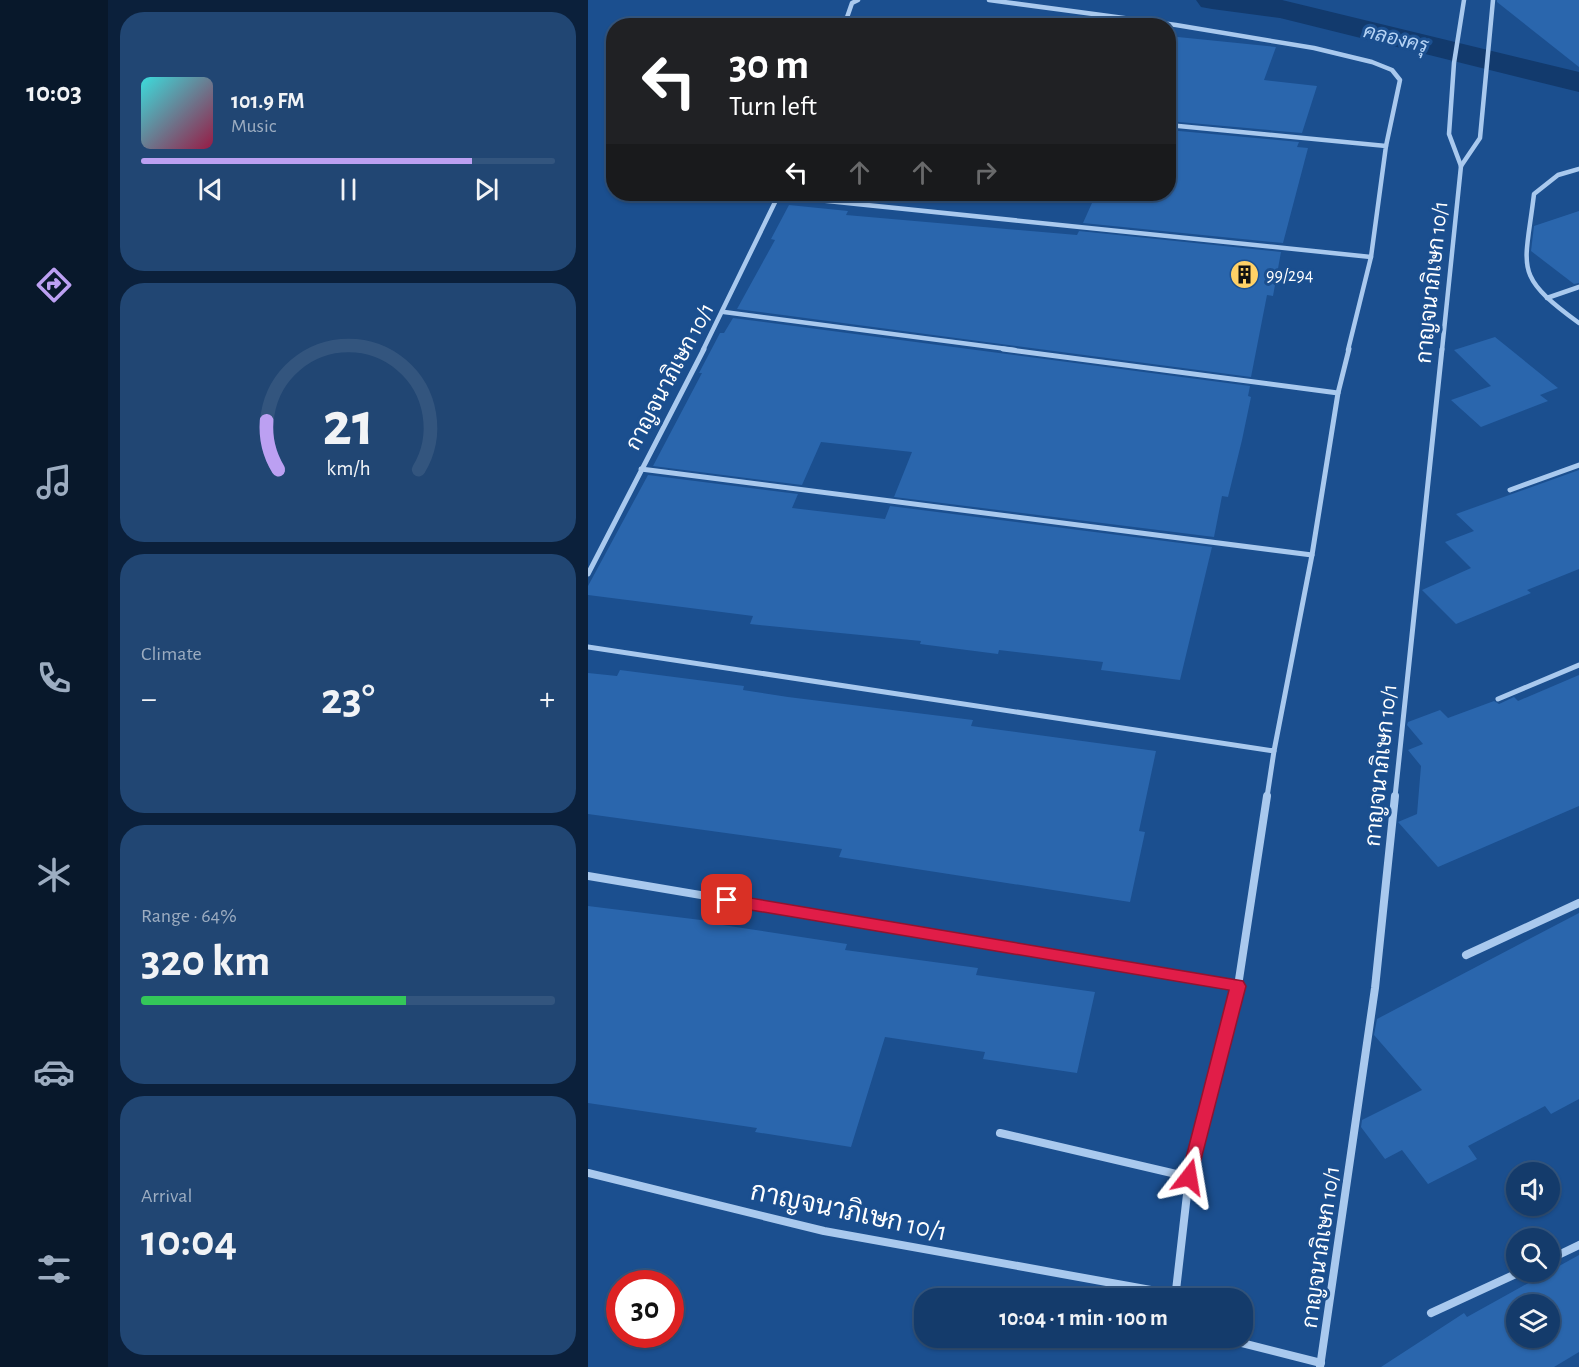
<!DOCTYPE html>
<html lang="en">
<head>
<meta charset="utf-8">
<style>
  body { margin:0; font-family:"Alegreya Sans",Sarabun,sans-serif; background:#214673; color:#f1f3f6; height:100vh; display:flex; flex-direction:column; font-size:22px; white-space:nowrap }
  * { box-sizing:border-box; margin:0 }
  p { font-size:20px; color:#9dadc1 }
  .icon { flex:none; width:33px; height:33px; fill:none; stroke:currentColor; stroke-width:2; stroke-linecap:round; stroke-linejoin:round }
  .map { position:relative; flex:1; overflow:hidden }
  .drawer { display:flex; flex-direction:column; gap:12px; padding:12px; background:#0b203b; width:480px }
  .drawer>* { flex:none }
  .top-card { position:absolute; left:18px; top:18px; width:570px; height:183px; border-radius:24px; box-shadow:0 2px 4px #0004,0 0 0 2px #33557e; background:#202124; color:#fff; overflow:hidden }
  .controls { position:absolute; left:918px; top:1162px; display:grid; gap:12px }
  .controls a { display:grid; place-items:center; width:54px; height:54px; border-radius:50%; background:#143b6b; box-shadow:0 2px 4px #0004,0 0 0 2px #33557e; font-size:30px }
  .speed { position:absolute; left:18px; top:1270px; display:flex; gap:12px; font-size:30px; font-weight:700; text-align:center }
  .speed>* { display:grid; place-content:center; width:78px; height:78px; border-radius:50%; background:#143b6b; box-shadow:0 2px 4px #0004,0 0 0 2px #33557e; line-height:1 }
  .speed .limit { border:9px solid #d22; background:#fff; color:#111 }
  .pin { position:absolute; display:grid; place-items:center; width:51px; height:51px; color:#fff; margin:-26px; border-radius:12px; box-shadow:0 3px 9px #0006 }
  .me { position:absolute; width:66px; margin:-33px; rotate:14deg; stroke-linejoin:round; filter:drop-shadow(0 0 4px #0008) }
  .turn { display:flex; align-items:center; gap:21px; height:126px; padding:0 24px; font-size:27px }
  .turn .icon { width:78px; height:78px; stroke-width:2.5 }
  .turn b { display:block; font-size:42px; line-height:51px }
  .lanes { display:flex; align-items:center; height:57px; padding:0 24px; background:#0003; justify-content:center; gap:30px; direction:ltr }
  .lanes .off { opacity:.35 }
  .big { font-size:45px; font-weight:700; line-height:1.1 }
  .drawer .widget { flex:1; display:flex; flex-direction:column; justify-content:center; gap:9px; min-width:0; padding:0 21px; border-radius:24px; background:#214673 }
  .drawer .dial { align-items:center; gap:0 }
  .dial svg { height:156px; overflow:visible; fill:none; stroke:#33557e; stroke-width:7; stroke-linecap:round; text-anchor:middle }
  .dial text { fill:#f1f3f6; stroke:none }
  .song { display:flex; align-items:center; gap:18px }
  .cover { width:72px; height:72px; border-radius:9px; background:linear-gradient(135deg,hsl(180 70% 55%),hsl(340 70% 35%)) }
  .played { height:6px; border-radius:3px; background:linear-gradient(90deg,#bca0f2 80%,#33557e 80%) }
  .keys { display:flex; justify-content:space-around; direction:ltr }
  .heat { display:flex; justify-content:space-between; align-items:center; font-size:33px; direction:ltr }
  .charge { height:9px; border-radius:4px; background:linear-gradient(90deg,#34c759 64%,#33557e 0) }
  .trip { position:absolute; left:326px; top:1288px; width:339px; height:60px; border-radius:24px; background:#143b6b; box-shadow:0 2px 4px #0004,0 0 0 2px #33557e; font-weight:700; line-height:60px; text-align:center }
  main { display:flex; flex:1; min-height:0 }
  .tab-bar { display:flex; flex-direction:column; width:108px; justify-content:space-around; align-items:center; background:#08182b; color:#9dadc1 }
  .tab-bar .icon { width:42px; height:42px }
  .tab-bar .on { color:#bca0f2 }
  .tab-bar b { font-size:27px; color:#f1f3f6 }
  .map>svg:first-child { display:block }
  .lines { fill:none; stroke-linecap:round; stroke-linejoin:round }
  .canal { fill:#123a6d; fill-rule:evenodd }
  .building { fill:#2a66ad; fill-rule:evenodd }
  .minor-far2 { stroke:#a9c9ee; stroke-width:4.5 }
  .minor-far1 { stroke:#a9c9ee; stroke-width:5 }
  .minor { stroke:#a9c9ee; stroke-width:8 }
  .route { fill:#e11d48; stroke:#92132f; stroke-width:1.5 }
  .labels { text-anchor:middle; stroke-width:6; stroke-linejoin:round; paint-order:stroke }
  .far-poi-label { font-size:18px; fill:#fff; stroke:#1b4f8f; text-anchor:start }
  .far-water-label { font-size:20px; font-style:italic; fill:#b5d3f5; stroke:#1b4f8f }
  .street-label { font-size:22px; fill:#fff; stroke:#1b4f8f }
  .near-street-label { font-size:27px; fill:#fff; stroke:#1b4f8f }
</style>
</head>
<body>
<main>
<nav class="tab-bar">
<b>10:03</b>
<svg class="icon on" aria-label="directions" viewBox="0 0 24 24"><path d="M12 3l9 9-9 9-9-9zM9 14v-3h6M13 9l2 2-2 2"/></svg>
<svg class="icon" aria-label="music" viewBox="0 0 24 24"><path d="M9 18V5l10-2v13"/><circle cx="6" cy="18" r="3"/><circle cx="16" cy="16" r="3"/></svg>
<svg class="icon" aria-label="phone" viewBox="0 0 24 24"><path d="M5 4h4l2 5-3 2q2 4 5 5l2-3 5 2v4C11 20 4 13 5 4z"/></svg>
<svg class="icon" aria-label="climate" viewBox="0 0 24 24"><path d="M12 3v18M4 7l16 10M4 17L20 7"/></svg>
<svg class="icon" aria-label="car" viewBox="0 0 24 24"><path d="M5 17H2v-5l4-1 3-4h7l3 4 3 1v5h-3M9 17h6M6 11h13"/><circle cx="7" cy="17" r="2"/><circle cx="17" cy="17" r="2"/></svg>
<svg class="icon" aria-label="filters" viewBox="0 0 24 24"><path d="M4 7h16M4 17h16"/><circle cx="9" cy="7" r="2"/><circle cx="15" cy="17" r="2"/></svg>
</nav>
<section class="drawer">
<div class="widget">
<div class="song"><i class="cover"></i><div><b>101.9 FM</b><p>Music</p></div></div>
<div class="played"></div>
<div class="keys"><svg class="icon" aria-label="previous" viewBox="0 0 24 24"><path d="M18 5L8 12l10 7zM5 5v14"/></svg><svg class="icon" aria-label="pause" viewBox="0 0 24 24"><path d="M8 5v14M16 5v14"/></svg><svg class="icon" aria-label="next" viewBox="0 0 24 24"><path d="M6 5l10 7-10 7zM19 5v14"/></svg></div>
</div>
<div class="widget dial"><svg viewBox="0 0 100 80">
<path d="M14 69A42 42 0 1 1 86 69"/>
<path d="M14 69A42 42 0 0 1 8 44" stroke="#bca0f2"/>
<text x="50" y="56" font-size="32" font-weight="700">21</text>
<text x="50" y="72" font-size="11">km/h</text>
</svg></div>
<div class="widget"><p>Climate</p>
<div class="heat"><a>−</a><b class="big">23°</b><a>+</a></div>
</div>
<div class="widget"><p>Range · 64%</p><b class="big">320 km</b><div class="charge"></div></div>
<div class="widget"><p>Arrival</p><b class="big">10:04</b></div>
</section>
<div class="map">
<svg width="991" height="1367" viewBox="0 0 991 1367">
  <rect width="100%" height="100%" fill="#1b4f8f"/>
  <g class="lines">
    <path class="canal" d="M608,0H694L991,72V92L692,18L624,9L613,7Z"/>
  </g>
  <g class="building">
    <path d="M909,0H991V67L909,2Z"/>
    <path d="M580,36L688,47L676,80L729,86L714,133L580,121Z"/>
    <path d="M580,130L711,142L709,147L720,148L695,243L495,223L508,194H580Z"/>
    <path d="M201,205L260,211L258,215L489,235L491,231L693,252L685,296L679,295L663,377L149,309L187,240L183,239Z"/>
    <path d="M991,211V283L986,284L943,251L946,226Z"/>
    <path d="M145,318L662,386L660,396L663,397L654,440L640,497L634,496L626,537L306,497L324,452L233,442L214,485L65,466L114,373H111L132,333H136Z"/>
    <path d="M907,337L970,388L952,395L960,401L893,427L863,400L903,386L866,350Z"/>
    <path d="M991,470V569L939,590L943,593L868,624L834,590L883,568L857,542L886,531L868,514Z"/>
    <path d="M60,475L210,494L204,508L297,519L302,506L624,547L592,680L513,670L515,662L411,650L410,654L332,644L333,641L162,624L165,616L0,595V586Z"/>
    <path d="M32,670L156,686L155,690L200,697L385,720L383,726L568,751L551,831L557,832L542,902L251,857L254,849L0,814V673L29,676Z"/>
    <path d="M991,675V806L850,867L810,822L829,814L833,766L820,750L835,744L819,725L820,722L852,710L860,718L906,701L911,704L926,697L930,701Z"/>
    <path d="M0,906L129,922L128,924L259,944L257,950L390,968L388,975L507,992L489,1073L395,1059L397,1052L297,1037L263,1147L167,1132L169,1128L0,1103Z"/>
    <path d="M991,913V1099L963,1114L957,1106L880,1146L889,1159L840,1184L814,1150L797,1159L773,1127L774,1120L834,1090L786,1035L789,1019Z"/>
    <path d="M991,1255V1352L966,1367H793L876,1313L879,1317ZM928,1305H962V1338H928Z"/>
  </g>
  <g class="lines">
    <g class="minor-far2">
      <path d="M401,0L588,25L726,48L784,62L804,70L812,80L798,146"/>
      <path d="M256,26L264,3L270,0"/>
      <path d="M580,125L798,146L783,257"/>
      <path d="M873,166L892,138L905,0"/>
      <path d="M991,169L970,175L946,194C937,270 924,274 991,323"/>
      <path d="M191,196L783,257L760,350"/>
      <path d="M959,298L991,287"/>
      <path d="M136,312L427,350"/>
      <path d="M115,350L191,194"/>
      <path d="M854,350L873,166L861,134L866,63L876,0"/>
    </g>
    <g class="minor-far1">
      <path d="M415,349L750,393L724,555"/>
      <path d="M750,393L761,349"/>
      <path d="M53,469L724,555L686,751"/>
      <path d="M922,490L991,465"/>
      <path d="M0,574L116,349"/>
      <path d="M0,647L686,751L679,797"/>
      <path d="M910,699L991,665"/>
      <path d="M807,797L854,349"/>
    </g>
    <g class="minor">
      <path d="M0,876L650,986L601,1177L587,1299"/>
      <path d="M878,955L991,903"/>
      <path d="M650,986L679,796"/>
      <path d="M412,1133L601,1177"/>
      <path d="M0,1173L236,1231L585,1294"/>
      <path d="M962,1259L991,1245"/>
      <path d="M843,1313L932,1272"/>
      <path d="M634,1338L733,1363"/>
      <path d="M732,1367L787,988L807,796"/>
    </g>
  </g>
  <path class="route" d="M139,894L655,981L658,986L607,1183L601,1185L595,1183L593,1177L641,990L139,906L132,900Z"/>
  <defs>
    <symbol id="building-disc" viewBox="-11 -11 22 22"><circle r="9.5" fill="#ffd166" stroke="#1b4f8f"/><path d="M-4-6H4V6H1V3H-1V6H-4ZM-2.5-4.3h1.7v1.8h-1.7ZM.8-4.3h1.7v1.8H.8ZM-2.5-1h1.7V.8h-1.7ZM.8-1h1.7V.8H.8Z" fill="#111"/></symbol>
  </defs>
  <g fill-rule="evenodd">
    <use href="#building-disc" x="640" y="258" width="33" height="33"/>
  </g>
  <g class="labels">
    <g class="far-poi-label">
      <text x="678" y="281">99/294</text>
    </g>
    <g class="far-water-label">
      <text transform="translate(808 38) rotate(14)" y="7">คลองครุ</text>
    </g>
    <g class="street-label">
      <text transform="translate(843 282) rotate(-84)" y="8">กาญจนาภิเษก 10/1</text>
      <text transform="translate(81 376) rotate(-62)" y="8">กาญจนาภิเษก 10/1</text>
      <text transform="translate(792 765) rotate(-84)" y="8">กาญจนาภิเษก 10/1</text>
      <text transform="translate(732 1247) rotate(-82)" y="8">กาญจนาภิเษก 10/1</text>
    </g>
    <g class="near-street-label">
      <text transform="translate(261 1211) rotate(12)" y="9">กาญจนาภิเษก 10/1</text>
    </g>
  </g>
</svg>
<div class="controls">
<a><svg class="icon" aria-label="sound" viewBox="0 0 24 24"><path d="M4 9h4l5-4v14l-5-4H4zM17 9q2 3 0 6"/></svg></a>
<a><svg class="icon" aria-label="search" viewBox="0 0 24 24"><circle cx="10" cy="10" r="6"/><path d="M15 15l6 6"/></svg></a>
<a><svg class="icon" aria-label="layers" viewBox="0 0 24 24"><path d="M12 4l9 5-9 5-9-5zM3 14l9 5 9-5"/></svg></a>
</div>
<div class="speed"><div class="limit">30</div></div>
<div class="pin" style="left:139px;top:900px;background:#d93025"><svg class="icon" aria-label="arrive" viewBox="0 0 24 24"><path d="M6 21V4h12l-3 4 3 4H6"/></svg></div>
<svg class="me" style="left:601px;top:1177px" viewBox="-20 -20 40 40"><path d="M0-17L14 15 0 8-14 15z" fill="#e11d48" stroke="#fff" stroke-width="4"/></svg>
<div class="trip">10:04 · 1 min · 100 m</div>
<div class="top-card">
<div class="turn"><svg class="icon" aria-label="left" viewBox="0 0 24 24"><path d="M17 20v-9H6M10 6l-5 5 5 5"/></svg><div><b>30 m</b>Turn left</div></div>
<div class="lanes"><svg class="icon" aria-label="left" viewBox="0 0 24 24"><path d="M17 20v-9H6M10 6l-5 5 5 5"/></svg><svg class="icon off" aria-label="ahead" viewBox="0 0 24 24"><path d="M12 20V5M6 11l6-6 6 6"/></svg><svg class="icon off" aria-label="ahead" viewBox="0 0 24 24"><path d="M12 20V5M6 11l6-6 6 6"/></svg><svg class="icon off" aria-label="right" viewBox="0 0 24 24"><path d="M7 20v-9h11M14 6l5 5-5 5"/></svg></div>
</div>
</div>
</main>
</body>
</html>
